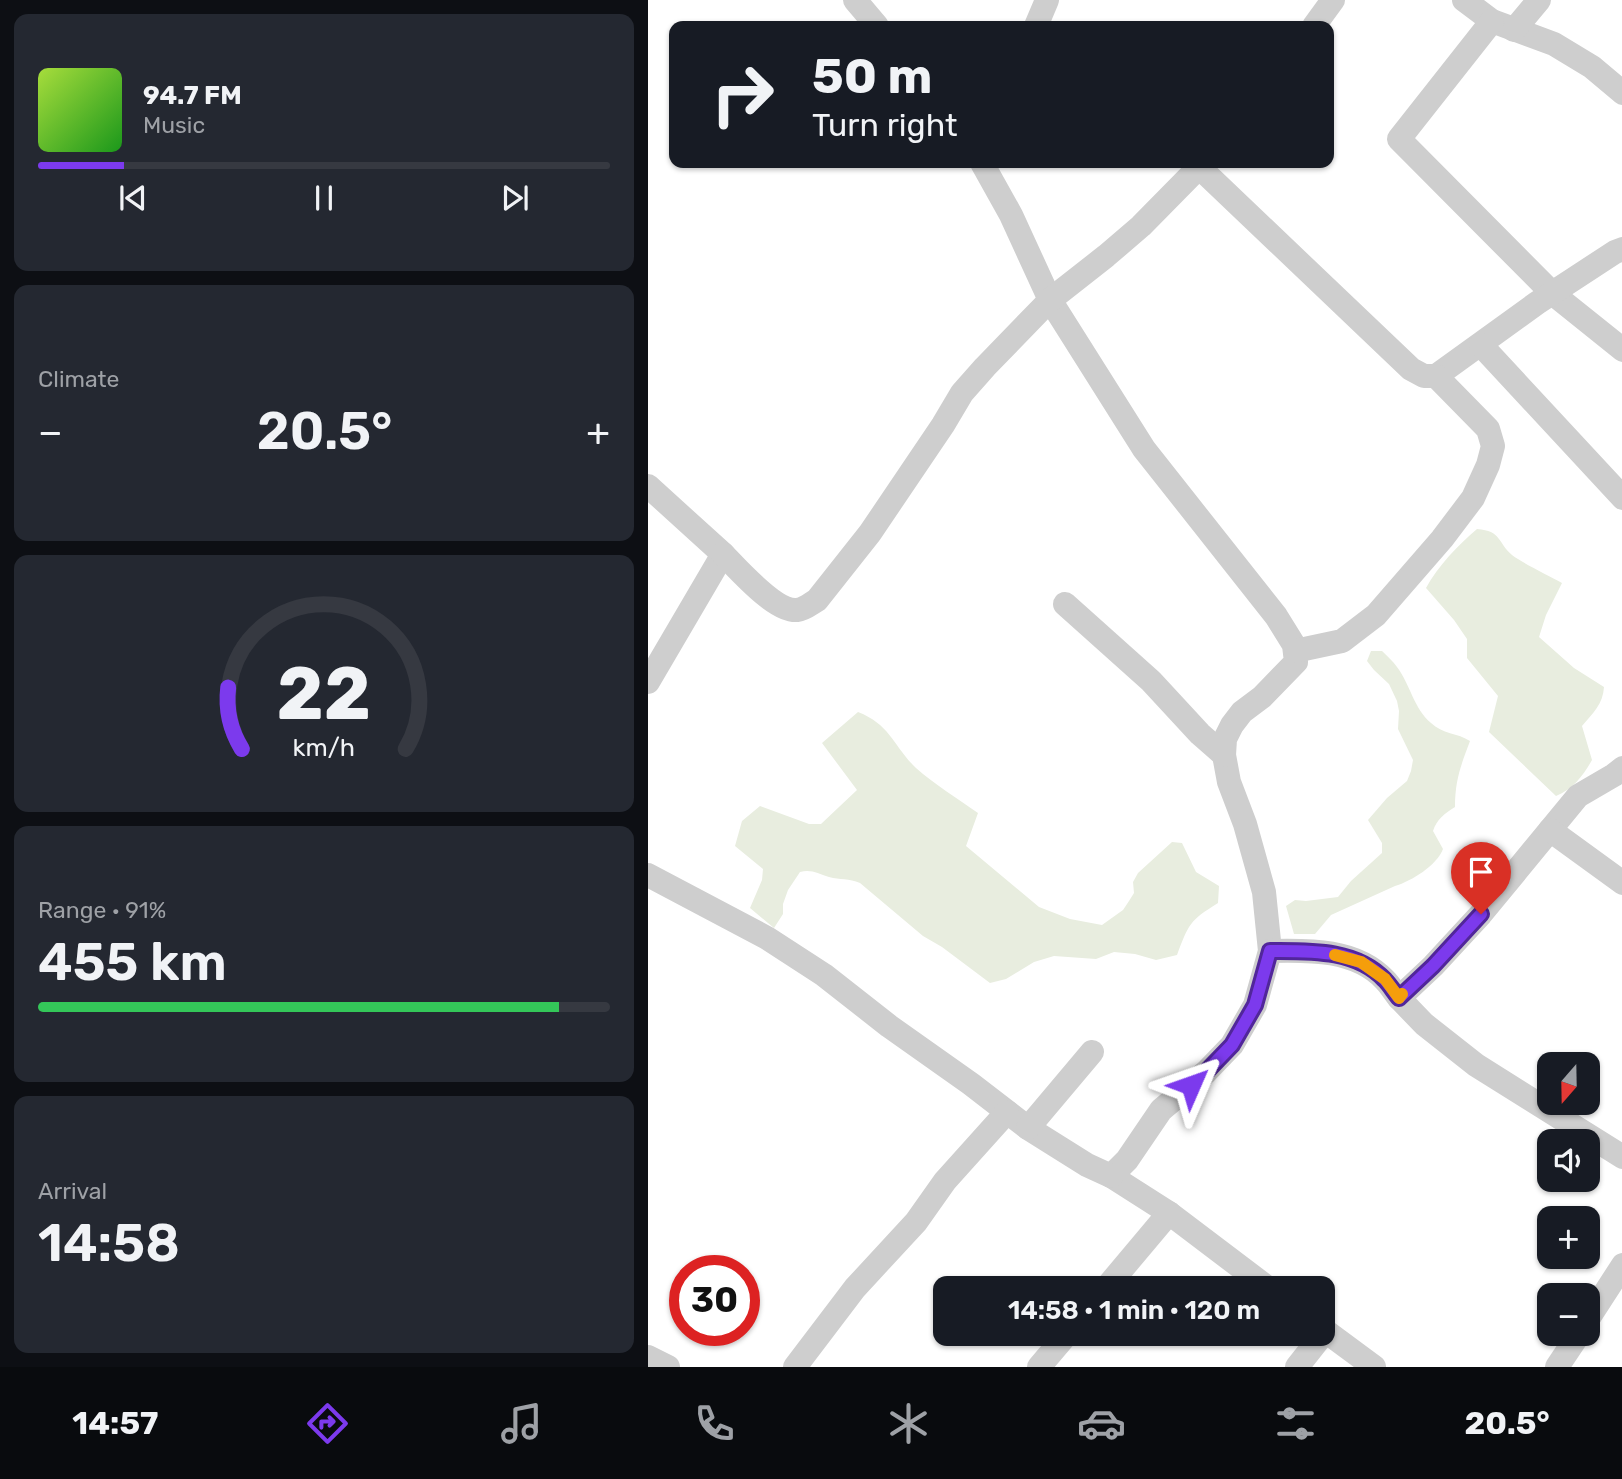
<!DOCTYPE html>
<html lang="en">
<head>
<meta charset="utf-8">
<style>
  body { margin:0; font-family:Rubik,sans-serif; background:#242831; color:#f1f3f6; height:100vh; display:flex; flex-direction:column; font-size:26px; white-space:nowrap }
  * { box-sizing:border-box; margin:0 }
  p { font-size:23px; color:#9ea1a6 }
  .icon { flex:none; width:38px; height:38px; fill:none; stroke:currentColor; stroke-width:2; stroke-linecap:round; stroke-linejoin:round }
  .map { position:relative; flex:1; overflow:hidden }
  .sheet { display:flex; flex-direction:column; gap:14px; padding:14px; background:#0d0f14; width:648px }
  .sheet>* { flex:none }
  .top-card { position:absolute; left:21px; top:21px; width:665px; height:147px; border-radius:14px; box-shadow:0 2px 5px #0004; background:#171b24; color:#f1f3f6; overflow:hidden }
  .needle { width:46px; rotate:200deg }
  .controls { position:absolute; left:889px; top:1052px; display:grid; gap:14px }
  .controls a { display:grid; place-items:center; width:63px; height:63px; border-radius:14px; background:#171b24; box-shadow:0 2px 5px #0004; font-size:35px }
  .speed { position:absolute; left:21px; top:1255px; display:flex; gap:14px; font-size:35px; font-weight:700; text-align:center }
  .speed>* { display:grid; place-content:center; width:91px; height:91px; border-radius:50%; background:#171b24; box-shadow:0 2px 5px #0004; line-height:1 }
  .speed .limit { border:10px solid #d22; background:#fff; color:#111 }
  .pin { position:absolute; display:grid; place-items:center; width:60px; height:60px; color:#fff; margin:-72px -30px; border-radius:50% 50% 50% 0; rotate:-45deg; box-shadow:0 0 7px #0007 }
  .pin .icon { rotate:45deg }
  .me { position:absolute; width:77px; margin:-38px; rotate:47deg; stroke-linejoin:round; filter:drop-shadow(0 0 5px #0008) }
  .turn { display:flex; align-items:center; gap:24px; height:147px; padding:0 28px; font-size:32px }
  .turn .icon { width:91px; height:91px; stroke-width:2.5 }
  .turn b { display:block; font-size:49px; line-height:60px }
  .big { font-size:52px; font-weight:600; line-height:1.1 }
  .sheet .tile { flex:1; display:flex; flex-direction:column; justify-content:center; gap:10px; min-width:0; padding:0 24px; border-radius:14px; background:#242831 }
  .sheet .dial { align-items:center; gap:0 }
  .dial svg { height:182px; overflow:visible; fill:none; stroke:#363941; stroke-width:7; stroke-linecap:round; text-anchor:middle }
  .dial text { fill:#f1f3f6; stroke:none }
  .song { display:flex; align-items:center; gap:21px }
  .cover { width:84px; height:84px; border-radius:10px; background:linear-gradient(135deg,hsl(80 70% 55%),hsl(120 70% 35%)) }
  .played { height:7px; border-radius:4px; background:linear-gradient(90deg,#7c3aed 15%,#363941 15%) }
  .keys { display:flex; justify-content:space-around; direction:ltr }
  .heat { display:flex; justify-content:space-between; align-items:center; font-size:38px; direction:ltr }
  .charge { height:10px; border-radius:5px; background:linear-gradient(90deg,#34c759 91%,#363941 0) }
  .trip { position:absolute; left:285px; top:1276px; width:402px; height:70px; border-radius:14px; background:#171b24; box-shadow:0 2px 5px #0004; font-weight:600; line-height:70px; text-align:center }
  .menu { display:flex; height:112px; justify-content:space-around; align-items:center; background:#090b0e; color:#9ea1a6 }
  .menu .icon { width:49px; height:49px }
  .menu .selected { color:#7c3aed }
  .menu b { font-size:32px; color:#f1f3f6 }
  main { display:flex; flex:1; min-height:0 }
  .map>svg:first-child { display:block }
  .green { fill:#e8eddf }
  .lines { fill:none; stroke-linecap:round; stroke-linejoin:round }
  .minor { stroke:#cecece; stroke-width:24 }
  .route-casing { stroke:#51269a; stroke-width:18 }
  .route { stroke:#7c3aed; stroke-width:12 }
  .slow { stroke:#f59e0b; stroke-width:12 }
</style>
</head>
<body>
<main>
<section class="sheet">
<div class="tile">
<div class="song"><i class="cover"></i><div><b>94.7 FM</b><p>Music</p></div></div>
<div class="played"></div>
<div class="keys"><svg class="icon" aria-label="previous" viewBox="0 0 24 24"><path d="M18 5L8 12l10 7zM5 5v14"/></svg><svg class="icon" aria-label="pause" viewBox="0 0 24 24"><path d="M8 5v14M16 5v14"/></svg><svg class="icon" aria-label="next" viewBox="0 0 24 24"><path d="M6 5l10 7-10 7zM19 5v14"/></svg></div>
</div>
<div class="tile"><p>Climate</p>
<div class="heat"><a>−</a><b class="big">20.5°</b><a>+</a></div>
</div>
<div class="tile dial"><svg viewBox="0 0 100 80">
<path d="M14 69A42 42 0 1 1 86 69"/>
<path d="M14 69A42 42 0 0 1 8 42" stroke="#7c3aed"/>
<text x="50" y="56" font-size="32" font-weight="700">22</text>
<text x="50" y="72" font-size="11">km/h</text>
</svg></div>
<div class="tile"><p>Range · 91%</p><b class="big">455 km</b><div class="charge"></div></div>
<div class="tile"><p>Arrival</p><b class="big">14:58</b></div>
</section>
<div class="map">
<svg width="975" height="1367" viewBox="0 0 975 1367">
  <rect width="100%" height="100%" fill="#fff"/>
  <g class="green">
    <path d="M829,529C854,531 849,542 864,555C876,564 900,575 914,583L898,615L891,637L926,668L956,687C955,704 945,713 934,726L944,760C935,776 925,789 908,796L841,732L850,696L819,658V639L806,620L778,588C790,566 810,545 829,529Z"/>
    <path d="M723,651H734C739,656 745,661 749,667C762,684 766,709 783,723C794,734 810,733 822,741C813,765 807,780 807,807C796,814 789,819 785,831L795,849C789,865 764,881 747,886L683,915L667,934H646L638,906L647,900L658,901L690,897L703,881L734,853V843L720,820L739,798L759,781L763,771L765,760L750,729L751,711L749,701L741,684L726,670L719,661Z"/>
    <path d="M210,712C243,725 245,746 268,768C286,784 310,799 330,813L318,846L391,907L422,919L454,925L475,910L481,901L486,893L485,882L490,873L524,842L534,843L548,872L571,886L570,903C541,921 541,924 529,955L508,960L487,954L466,952L448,959L406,956L386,962L358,979L342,983L294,947L275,936L212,883C201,878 192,880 181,877C170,874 164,869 152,872L140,890L135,904V914L126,928L102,908L114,880L115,869L87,846L94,821L112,806L161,824H173L209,790L174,743Z"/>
  </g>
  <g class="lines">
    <g class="minor">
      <path d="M207,0L229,26"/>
      <path d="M816,0L844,21L906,44L944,67L975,93"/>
      <path d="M844,21L751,139L904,293L975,350"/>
      <path d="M388,26L399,0"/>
      <path d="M666,26L685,0"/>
      <path d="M866,30L891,0"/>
      <path d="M334,163L363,215L402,300L496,449L628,616L646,645L648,662L614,697L594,712L584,725L577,739L576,755L581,782L597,824L616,892L622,951L607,1005L584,1045L558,1072L513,1110L479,1160L463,1176L521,1213L620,1288"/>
      <path d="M551,167L763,369L776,376H788L889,303L967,252L975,249"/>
      <path d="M833,345L975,498"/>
      <path d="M0,486L75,554L0,682"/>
      <path d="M75,554C90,569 127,612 149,610C157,609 162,604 169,600L222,533L295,425L314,393L337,367L402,300L458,256L493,226L555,163"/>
      <path d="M417,604L503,681L552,734L576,755"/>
      <path d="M647,651L694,641L728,615L794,539L825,498L840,465L845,446L840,429L788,376"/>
      <path d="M975,768L966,775L930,796L833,914L785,966L751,998L776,1024L828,1065L975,1157"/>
      <path d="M902,830L975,883"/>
      <path d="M0,875L119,938L176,975L241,1026L323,1084L380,1128L439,1165L463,1176"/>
      <path d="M622,951C662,950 708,949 737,980C742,985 746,992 751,998"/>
      <path d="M380,1128L444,1052"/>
      <path d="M458,1288L521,1213"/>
      <path d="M940,1319L975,1265"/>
      <path d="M676,1330L726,1367"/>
      <path d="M0,1357L20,1367"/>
      <path d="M147,1367L207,1288L268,1222L297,1181L359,1112"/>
      <path d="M391,1367L419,1334"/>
      <path d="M649,1367L675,1334"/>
      <path d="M909,1367L931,1334"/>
    </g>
  </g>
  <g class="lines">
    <defs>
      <path id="route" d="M543,1085L558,1072L584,1045L607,1005L622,951C662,951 708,949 737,980C742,985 746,992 751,998L785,966L833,914"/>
    </defs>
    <use href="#route" class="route-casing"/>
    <use href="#route" class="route"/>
    <path class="slow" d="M687,955L713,962L737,979L751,998L754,994"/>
  </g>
</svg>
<div class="controls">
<a><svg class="needle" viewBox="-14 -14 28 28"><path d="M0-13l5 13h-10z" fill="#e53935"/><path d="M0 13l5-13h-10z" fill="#9ea1a6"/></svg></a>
<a><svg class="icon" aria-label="sound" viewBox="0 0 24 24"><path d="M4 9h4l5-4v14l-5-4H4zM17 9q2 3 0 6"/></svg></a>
<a>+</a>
<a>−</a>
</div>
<div class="speed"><div class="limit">30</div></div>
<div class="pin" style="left:833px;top:914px;background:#d93025"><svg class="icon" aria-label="arrive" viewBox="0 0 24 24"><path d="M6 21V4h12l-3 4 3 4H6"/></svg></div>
<svg class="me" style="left:543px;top:1085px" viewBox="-20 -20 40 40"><path d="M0-17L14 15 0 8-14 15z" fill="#7c3aed" stroke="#fff" stroke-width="4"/></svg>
<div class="trip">14:58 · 1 min · 120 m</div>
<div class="top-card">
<div class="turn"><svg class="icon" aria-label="right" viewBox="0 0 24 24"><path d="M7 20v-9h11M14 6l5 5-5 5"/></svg><div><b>50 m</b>Turn right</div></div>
</div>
</div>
</main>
<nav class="menu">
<b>14:57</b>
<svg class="icon selected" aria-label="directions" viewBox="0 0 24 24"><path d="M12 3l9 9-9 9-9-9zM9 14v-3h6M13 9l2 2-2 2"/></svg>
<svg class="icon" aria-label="music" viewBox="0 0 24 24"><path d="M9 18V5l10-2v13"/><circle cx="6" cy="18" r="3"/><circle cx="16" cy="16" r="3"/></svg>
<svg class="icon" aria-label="phone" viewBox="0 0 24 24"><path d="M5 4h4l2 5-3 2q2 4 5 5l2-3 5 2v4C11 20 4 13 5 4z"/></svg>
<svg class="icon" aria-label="climate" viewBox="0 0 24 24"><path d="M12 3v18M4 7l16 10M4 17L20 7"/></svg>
<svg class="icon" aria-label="car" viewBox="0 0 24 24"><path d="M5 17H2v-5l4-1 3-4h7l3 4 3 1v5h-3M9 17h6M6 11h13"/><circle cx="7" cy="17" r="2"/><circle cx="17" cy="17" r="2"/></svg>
<svg class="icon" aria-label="filters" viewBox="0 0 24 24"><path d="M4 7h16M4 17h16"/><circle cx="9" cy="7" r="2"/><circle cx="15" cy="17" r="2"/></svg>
<b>20.5°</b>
</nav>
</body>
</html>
